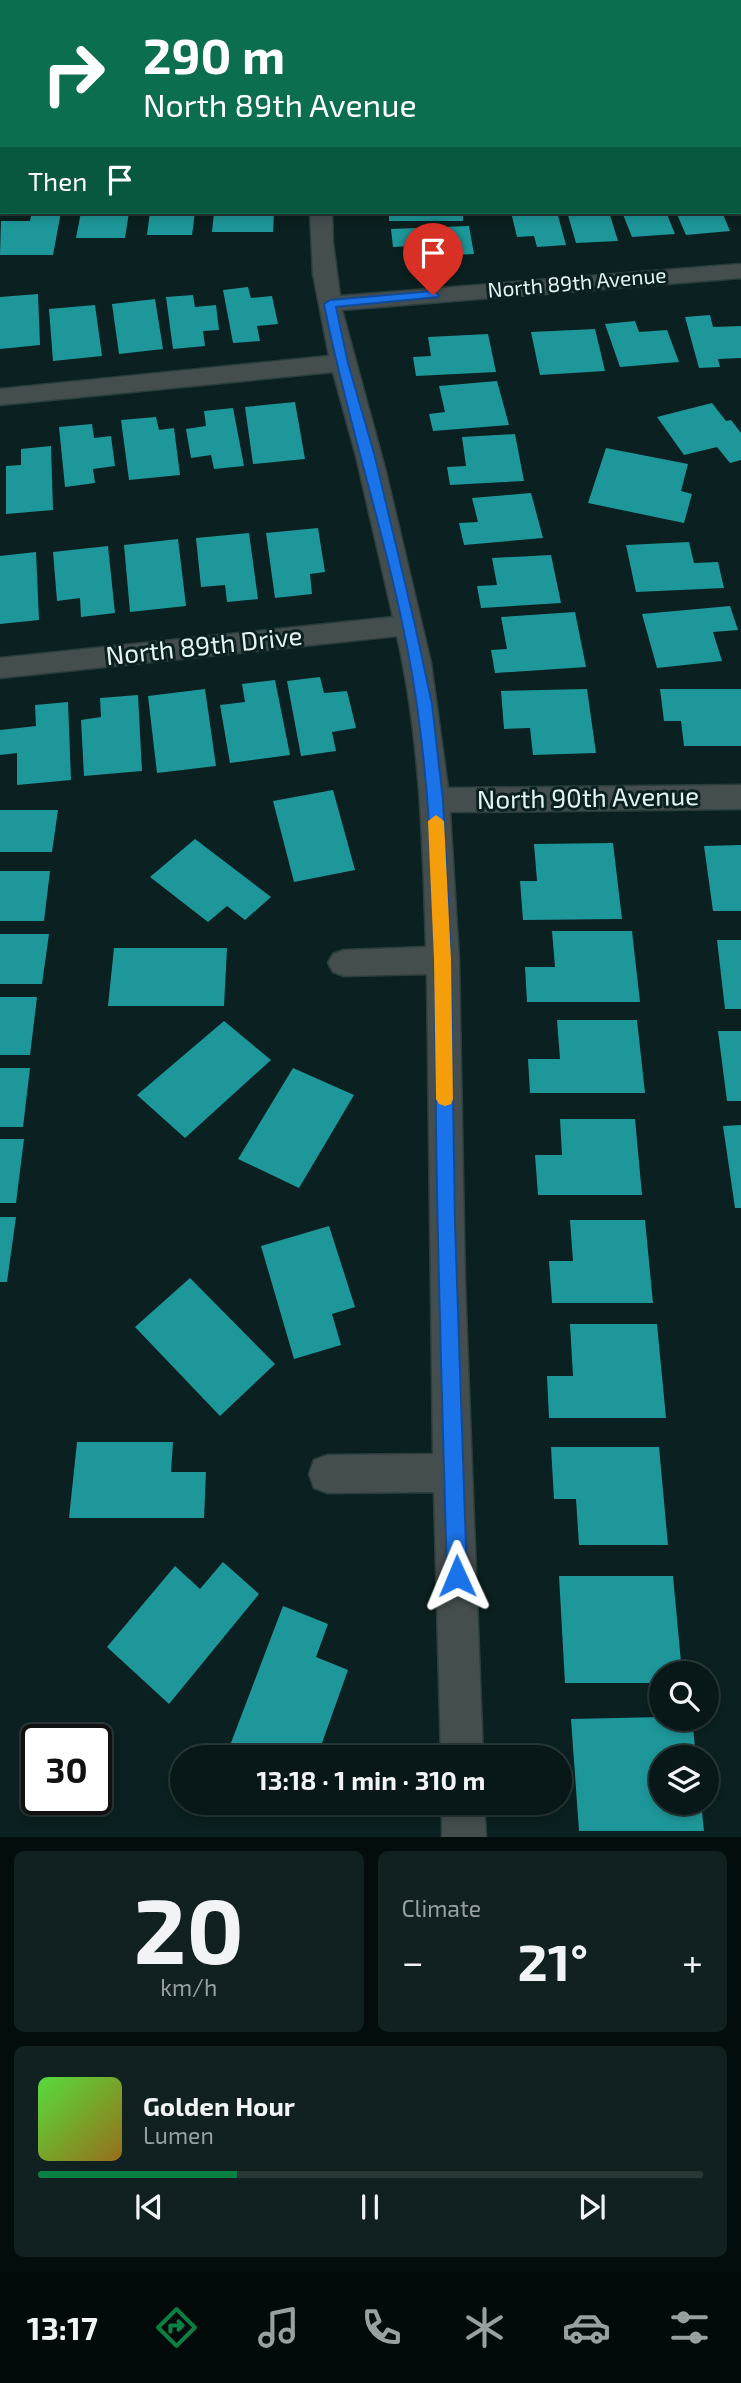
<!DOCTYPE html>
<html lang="en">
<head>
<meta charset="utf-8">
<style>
  body { margin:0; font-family:"Exo 2",sans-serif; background:#112121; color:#f1f3f6; height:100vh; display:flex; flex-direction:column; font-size:26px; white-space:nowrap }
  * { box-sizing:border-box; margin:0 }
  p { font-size:23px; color:#98a0a2 }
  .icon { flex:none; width:38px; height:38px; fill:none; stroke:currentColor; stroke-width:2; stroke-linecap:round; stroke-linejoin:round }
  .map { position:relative; height:1837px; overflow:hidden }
  .side { display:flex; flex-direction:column; gap:14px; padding:14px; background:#040d0d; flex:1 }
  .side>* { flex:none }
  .banner { position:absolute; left:0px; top:0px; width:742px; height:214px; box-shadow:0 4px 10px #0003,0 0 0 2px #293737; background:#0b6e4f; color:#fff; overflow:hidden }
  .fabs { position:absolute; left:649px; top:1661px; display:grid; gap:14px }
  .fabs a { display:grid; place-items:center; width:70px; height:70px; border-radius:50%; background:#081818; box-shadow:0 4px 10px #0003,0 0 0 2px #293737; font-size:35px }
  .speed { position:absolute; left:21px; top:1724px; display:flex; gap:14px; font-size:35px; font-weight:700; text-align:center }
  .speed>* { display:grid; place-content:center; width:91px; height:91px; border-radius:50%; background:#081818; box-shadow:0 4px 10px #0003,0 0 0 2px #293737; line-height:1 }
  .speed .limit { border:4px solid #111; border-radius:10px; background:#fff; color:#111 }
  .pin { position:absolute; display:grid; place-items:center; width:60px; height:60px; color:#fff; margin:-72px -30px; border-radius:50% 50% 50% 0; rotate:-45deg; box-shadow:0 0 7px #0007 }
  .pin .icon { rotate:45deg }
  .me { position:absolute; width:77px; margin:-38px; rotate:359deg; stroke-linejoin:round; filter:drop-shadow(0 0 5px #0008) }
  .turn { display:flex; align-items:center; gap:24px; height:147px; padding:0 28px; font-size:32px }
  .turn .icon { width:91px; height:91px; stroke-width:2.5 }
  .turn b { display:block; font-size:49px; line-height:60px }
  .then { display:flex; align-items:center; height:66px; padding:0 28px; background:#0003; gap:14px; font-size:26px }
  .big { font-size:52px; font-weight:700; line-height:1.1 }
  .side .tile { flex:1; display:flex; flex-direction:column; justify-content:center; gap:10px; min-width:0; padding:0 24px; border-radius:10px; background:#112121 }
  .side .dial { align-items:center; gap:0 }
  .dial b { font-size:91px; line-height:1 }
  .song { display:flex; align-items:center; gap:21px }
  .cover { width:84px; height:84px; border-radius:10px; background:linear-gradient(135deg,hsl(110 70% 55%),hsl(40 70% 35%)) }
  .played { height:7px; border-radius:4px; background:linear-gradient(90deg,#0b8043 30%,#293737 30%) }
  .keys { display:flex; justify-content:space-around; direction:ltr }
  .heat { display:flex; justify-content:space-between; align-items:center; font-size:38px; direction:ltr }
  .side .tiles { flex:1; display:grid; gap:14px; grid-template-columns:1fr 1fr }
  .tile:last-child { grid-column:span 2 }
  .trip { position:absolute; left:170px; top:1745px; width:402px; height:70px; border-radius:35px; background:#081818; box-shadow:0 4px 10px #0003,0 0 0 2px #293737; font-weight:700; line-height:70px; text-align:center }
  .menu { display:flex; height:112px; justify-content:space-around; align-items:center; background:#030a0a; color:#98a0a2 }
  .menu .icon { width:49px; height:49px }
  .menu .on { color:#0b8043 }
  .menu b { font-size:32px; color:#f1f3f6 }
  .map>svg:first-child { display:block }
  .building { fill:#1e979a }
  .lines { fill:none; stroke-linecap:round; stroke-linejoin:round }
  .minor-casing { stroke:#2a3e3e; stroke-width:3 }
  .minor { fill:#454e4e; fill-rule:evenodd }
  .route { fill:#1a73e8; stroke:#114b97; stroke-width:2 }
  .slow { fill:#f59e0b }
  .labels { text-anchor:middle; stroke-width:6; stroke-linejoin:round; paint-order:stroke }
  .far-street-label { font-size:21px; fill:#e6f3f3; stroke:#0b2020 }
  .street-label { font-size:26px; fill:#e6f3f3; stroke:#0b2020 }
</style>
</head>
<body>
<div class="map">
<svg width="741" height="1837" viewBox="0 0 741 1837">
  <rect width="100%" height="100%" fill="#0b2020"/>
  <g class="building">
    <path d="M32,212H61L53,255H0L1,221H30Z"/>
    <path d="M81,212H129L125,238H76Z"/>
    <path d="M150,212H195L192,235H147Z"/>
    <path d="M214,212H274L273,232H212Z"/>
    <rect x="389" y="212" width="74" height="9"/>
    <path d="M511,212H557L566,245L537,247L534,236L517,237Z"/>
    <path d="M567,212H609L618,241L576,243Z"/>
    <path d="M622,212H666L675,234L632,237Z"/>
    <path d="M676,212H722L730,231L686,235Z"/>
    <path d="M469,226L474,254L414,257L412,246L393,247L391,229Z"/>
    <path d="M248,287L251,298L272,296L278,324L257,326L260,341L233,343L223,290Z"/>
    <path d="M38,294L40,345L0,349V297Z"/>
    <path d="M193,295L195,307L216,305L219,330L203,331L205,346L173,349L166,297Z"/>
    <path d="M155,299L163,349L119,354L112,304Z"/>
    <path d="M95,305L102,356L53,361L49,309Z"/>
    <path d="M710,315L713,327L741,326V358L718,359L720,367L699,368L685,317Z"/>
    <path d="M635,321L639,332L667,330L679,362L620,367L605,324Z"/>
    <path d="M595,329L605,371L540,375L531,332Z"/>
    <path d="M488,334L496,372L416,376L413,357L431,356L428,337Z"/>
    <path d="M497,381L509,425L433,431L429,414L445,412L439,386Z"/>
    <path d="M295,402L305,459L253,464L245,407Z"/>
    <path d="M712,403L726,421L731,420L741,433V460L730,463L717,447L684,455L657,417Z"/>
    <path d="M233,408L244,466L214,469L211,455L191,458L186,429L206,426L204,411Z"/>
    <path d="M156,417L159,430L174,428L180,475L129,480L121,420Z"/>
    <path d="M92,424L94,438L111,436L115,466L93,469L95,483L65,487L59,427Z"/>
    <path d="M515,434L524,481L450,485L447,467L466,466L462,437Z"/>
    <path d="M51,446L53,510L6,514V466L21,465V449Z"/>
    <path d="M606,448L688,464L681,491L692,494L684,523L588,503Z"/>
    <path d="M531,493L543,538L464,545L459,523L478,522L472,498Z"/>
    <path d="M318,528L325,572L310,574L312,594L275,598L266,533Z"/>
    <path d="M249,533L258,599L227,602L225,585L201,587L196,538Z"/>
    <path d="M178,539L186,606L130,612L124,545Z"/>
    <path d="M689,542L694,563L718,562L724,588L636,592L626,545Z"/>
    <path d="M108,546L115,613L81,617L80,598L57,601L53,552Z"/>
    <path d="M36,552L39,620L0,624V556Z"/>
    <path d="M551,555L561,603L481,608L477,586L497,585L492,558Z"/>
    <path d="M730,606L738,630L713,632L722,661L657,668L642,614Z"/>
    <path d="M575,612L586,667L495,673L491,650L507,649L501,617Z"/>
    <path d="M320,677L324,693L347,691L356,728L332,732L336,751L301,756L287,681Z"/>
    <path d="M275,680L290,755L230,763L220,705L245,702L242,684Z"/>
    <path d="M205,689L216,766L157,773L148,696Z"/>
    <path d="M587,689L596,753L533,755L530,728L504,729L501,691Z"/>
    <path d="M660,689H741V746H684L681,721H664Z"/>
    <path d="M138,695L142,771L84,776L81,720L101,717L100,698Z"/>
    <path d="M68,702L71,780L17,785V753L0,755V730L36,726L35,705Z"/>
    <path d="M333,790L355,870L294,882L273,801Z"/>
    <path d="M0,810H58L52,852H0Z"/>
    <path d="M195,839L271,897L245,920L227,906L208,922L150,877Z"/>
    <path d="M613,843L622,919L523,920L520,881H537L534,844Z"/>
    <path d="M741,845V911H713L704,846Z"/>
    <path d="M0,871H50L44,921H0Z"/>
    <path d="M552,931H632L640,1002H527L525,967H555Z"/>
    <path d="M0,934H49L42,984H0Z"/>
    <path d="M717,940H741V1009H725Z"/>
    <path d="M114,948H227L224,1006H108Z"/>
    <path d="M0,997H37L30,1055H0Z"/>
    <path d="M557,1020H637L645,1093H530L528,1059H560Z"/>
    <path d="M224,1021L271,1060L185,1138L137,1095Z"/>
    <path d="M718,1031H741V1101H727Z"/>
    <path d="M0,1068H30L23,1127H0Z"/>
    <path d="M293,1068L354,1095L299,1188L238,1159Z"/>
    <path d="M560,1119H635L642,1195H538L535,1155H562Z"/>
    <path d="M741,1125V1208H735L723,1126Z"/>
    <path d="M0,1139H24L16,1203H0Z"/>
    <path d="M0,1217H16L7,1282H0Z"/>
    <path d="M570,1220H645L653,1303H552L549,1261H573Z"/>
    <path d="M329,1226L355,1307L332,1314L341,1345L294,1359L261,1246Z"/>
    <path d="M190,1278L275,1364L220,1416L135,1327Z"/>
    <path d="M570,1324H657L666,1418H549L547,1376H573Z"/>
    <path d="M77,1442H173L171,1472H206L204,1518H69Z"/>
    <path d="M551,1447H659L668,1545H579L576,1499H554Z"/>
    <path d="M223,1562L259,1594L169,1704L107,1647L175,1566L200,1589Z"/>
    <path d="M559,1576H673L682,1673H662V1683H565Z"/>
    <path d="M283,1606L328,1624L316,1657L348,1670L317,1757H252L229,1748Z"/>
    <path d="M662,1717L692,1718L696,1757H662V1802H701L704,1831H579L571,1719Z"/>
  </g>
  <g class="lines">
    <defs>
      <g id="minor">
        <path d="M202,0H248L249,2H203Z"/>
        <path d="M333,0H353L332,2Z"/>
        <rect x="646" y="0" width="20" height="2"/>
        <rect x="740" y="66" width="1" height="12"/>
        <path d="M310,212H332L333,243L340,296L741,264V278L342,310L386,472L431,663L448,788L741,785V809L450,812L459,960L465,1284L483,1757H441L434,1492L328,1493L314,1488L309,1474L314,1460L328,1455L433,1454L427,974L344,976L333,972L328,963L333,954L344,950L426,947C423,843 420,738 397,636L0,678V658L393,617L356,456L333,372L0,405V389L329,356L313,274Z"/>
        <path d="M442,1802H484L486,1837H442Z"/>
      </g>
    </defs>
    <use href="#minor" class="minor-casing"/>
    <use href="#minor" class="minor"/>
  </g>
  <path class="route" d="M433,291L439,295L438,297L336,307L348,363L375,457L415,625L432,704L443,800L451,960L455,1223L467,1576L464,1583L457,1586L450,1583L447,1576C443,1428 438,1279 436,1131C435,990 437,846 417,706C398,569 350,438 324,304L330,300Z"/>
  <path class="slow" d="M436,815L444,821L451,960L453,1099L451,1104L445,1106L439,1104L436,1099L434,960L428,821Z"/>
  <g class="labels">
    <g class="far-street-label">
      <text transform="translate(577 283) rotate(-5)" y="7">North 89th Avenue</text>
    </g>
    <g class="street-label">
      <text transform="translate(204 646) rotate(-6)" y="9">North 89th Drive</text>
      <text transform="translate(588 798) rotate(-1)" y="9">North 90th Avenue</text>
    </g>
  </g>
</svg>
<div class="fabs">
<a><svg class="icon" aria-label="search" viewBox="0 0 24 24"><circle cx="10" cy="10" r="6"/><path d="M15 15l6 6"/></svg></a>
<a><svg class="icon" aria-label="layers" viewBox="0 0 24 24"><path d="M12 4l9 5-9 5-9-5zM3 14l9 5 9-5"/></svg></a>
</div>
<div class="speed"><div class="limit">30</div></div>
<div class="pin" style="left:433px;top:295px;background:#d93025"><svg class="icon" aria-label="arrive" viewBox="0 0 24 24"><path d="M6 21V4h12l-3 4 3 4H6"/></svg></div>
<svg class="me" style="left:457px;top:1576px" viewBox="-20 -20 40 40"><path d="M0-17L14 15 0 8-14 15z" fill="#1a73e8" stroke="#fff" stroke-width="4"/></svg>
<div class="trip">13:18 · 1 min · 310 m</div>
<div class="banner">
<div class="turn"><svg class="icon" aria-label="right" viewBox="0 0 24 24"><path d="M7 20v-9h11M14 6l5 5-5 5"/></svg><div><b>290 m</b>North 89th Avenue</div></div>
<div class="then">Then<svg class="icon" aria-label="arrive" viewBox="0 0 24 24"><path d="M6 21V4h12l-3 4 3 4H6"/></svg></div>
</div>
</div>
<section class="side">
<div class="tiles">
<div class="tile dial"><b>20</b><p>km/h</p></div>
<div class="tile"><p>Climate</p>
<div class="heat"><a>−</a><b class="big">21°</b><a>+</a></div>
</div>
<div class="tile">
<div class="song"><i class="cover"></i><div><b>Golden Hour</b><p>Lumen</p></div></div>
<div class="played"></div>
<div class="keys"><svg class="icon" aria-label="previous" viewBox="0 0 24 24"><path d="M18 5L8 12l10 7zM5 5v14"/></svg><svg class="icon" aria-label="pause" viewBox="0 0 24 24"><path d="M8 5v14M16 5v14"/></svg><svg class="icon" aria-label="next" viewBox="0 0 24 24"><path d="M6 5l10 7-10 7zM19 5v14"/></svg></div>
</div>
</div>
</section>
<nav class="menu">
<b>13:17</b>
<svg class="icon on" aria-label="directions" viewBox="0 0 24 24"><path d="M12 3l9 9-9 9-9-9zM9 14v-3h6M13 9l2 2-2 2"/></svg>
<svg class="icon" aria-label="music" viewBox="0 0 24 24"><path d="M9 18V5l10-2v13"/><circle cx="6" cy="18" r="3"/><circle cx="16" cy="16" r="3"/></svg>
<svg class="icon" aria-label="phone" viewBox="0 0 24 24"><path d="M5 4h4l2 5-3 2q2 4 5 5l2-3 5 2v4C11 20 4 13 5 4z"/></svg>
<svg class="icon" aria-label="climate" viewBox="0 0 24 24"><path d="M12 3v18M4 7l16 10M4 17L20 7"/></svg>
<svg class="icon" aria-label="car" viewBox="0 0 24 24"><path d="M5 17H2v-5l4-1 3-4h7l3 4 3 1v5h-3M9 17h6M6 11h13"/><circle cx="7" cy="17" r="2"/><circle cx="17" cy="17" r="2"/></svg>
<svg class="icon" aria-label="filters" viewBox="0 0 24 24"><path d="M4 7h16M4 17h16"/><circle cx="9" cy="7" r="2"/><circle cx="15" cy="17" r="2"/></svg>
</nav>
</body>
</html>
